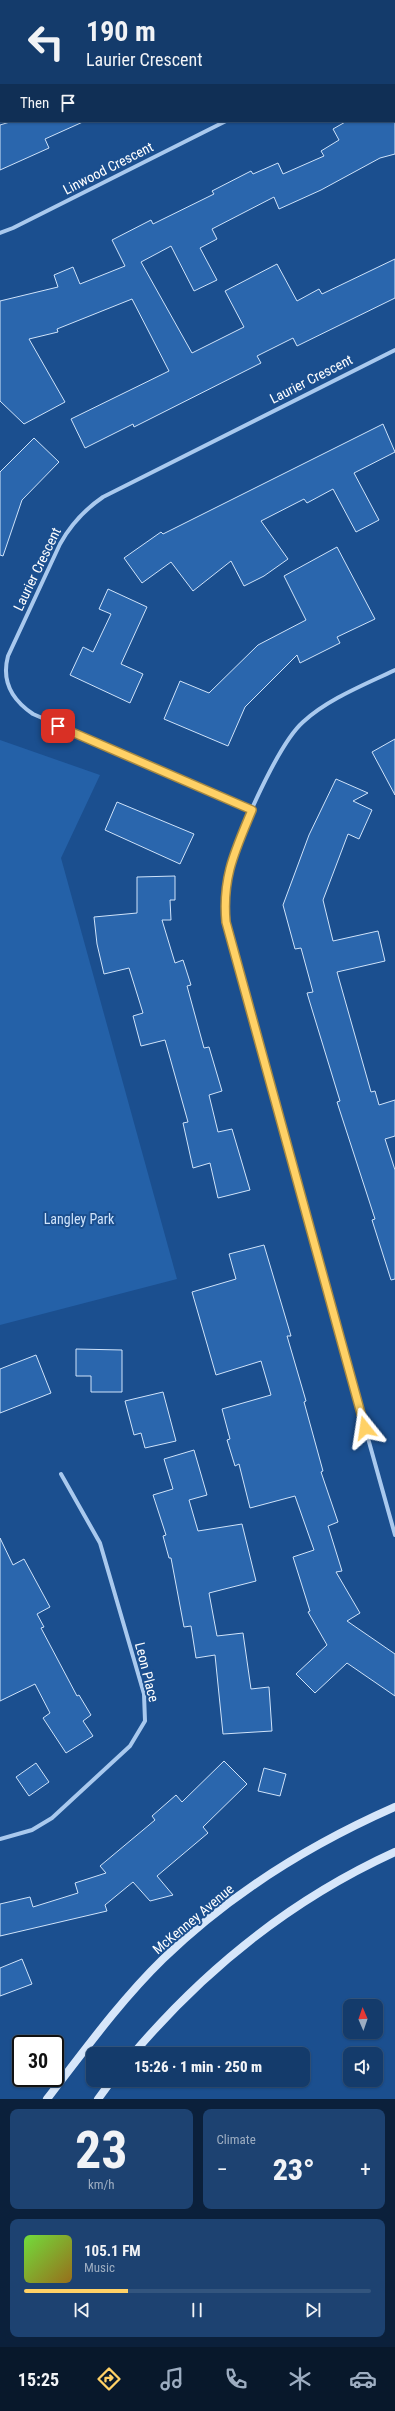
<!DOCTYPE html>
<html lang="en">
<head>
<meta charset="utf-8">
<style>
  body { margin:0; font-family:"Roboto Condensed",sans-serif; background:#1d4271; color:#f1f3f6; height:100vh; display:flex; flex-direction:column; font-size:15px; white-space:nowrap }
  * { box-sizing:border-box; margin:0 }
  p { font-size:13px; color:#9dadc1 }
  .icon { flex:none; width:22px; height:22px; fill:none; stroke:currentColor; stroke-width:2; stroke-linecap:round; stroke-linejoin:round }
  .map { position:relative; height:2099px; overflow:hidden }
  .side { display:flex; flex-direction:column; gap:10px; padding:10px; background:#0b203b; flex:1 }
  .side>* { flex:none }
  .top-card { position:absolute; left:0px; top:0px; width:395px; height:122px; box-shadow:0 1px 3px #0004,0 0 0 1px #33557e; background:#143b6b; color:#f1f3f6; overflow:hidden }
  .needle { width:26px; rotate:358deg }
  .controls { position:absolute; left:343px; top:1999px; display:grid; gap:8px }
  .controls a { display:grid; place-items:center; width:40px; height:40px; border-radius:8px; background:#143b6b; box-shadow:0 1px 3px #0004,0 0 0 1px #33557e; font-size:20px }
  .speed { position:absolute; left:12px; top:2035px; display:flex; gap:8px; font-size:20px; font-weight:700; text-align:center }
  .speed>* { display:grid; place-content:center; width:52px; height:52px; border-radius:50%; background:#143b6b; box-shadow:0 1px 3px #0004,0 0 0 1px #33557e; line-height:1 }
  .speed .limit { border:2px solid #111; border-radius:6px; background:#fff; color:#111 }
  .pin { position:absolute; display:grid; place-items:center; width:34px; height:34px; color:#fff; margin:-17px; border-radius:8px; box-shadow:0 2px 6px #0006 }
  .me { position:absolute; width:44px; margin:-22px; rotate:345deg; stroke-linejoin:round; filter:drop-shadow(0 0 3px #0008) }
  .turn { display:flex; align-items:center; gap:14px; height:84px; padding:0 20px; font-size:18px }
  .turn .icon { width:52px; height:52px; stroke-width:2.5 }
  .turn b { display:block; font-size:28px; line-height:34px }
  .then { display:flex; align-items:center; height:38px; padding:0 20px; background:#0003; gap:8px; font-size:15px }
  .big { font-size:30px; font-weight:800; line-height:1.1 }
  .side .tile { flex:1; display:flex; flex-direction:column; justify-content:center; gap:6px; min-width:0; padding:0 14px; border-radius:8px; background:#1d4271 }
  .side .dial { align-items:center; gap:0 }
  .dial b { font-size:52px; line-height:1 }
  .song { display:flex; align-items:center; gap:12px }
  .cover { width:48px; height:48px; border-radius:6px; background:linear-gradient(135deg,hsl(100 70% 55%),hsl(40 70% 35%)) }
  .played { height:4px; border-radius:2px; background:linear-gradient(90deg,#ffd166 30%,#33557e 30%) }
  .keys { display:flex; justify-content:space-around; direction:ltr }
  .heat { display:flex; justify-content:space-between; align-items:center; font-size:22px; direction:ltr }
  .side .tiles { flex:1; display:grid; gap:10px; grid-template-columns:1fr 1fr }
  .tile:last-child { grid-column:span 2 }
  .trip { position:absolute; left:86px; top:2047px; width:224px; height:40px; border-radius:8px; background:#143b6b; box-shadow:0 1px 3px #0004,0 0 0 1px #33557e; font-weight:800; line-height:40px; text-align:center }
  .dock { display:flex; height:64px; justify-content:space-around; align-items:center; background:#08182b; color:#9dadc1 }
  .dock .icon { width:28px; height:28px }
  .dock .selected { color:#ffd166 }
  .dock b { font-size:18px; color:#f1f3f6 }
  .map>svg:first-child { display:block }
  .green { fill:#2461a8 }
  .building { fill:#2a66ad; stroke:#cfe3fa }
  .lines { fill:none; stroke-linecap:round; stroke-linejoin:round }
  .street { stroke:#a9c9ee; stroke-width:4 }
  .secondary { stroke:#d6e6fa; stroke-width:8 }
  .route-casing { stroke:#a68842; stroke-width:10 }
  .route { stroke:#ffd166; stroke-width:7 }
  .labels { text-anchor:middle; stroke-width:4; stroke-linejoin:round; paint-order:stroke }
  .street-label { font-size:14px; fill:#fff; stroke:#1b4f8f }
  .park-label { font-size:14px; fill:#cfe3fa; stroke:#1b4f8f }
</style>
</head>
<body>
<div class="map">
<svg width="395" height="2099" viewBox="0 0 395 2099">
  <rect width="100%" height="100%" fill="#1b4f8f"/>
  <path class="green" d="M0,740L100,775L61,858L177,1279L0,1325Z"/>
  <g class="building">
    <path d="M13,121H85L45,139L49,148L0,170V125Z"/>
    <path d="M347,121H395V154L380,158L321,190L279,209L274,197L212,229L217,239L200,248L217,280L194,291L171,246L141,262L192,353L244,327L225,291L277,264L297,301L319,289L322,294L395,259V298L297,346L293,338L257,356L261,363L134,427L133,424L85,448L71,419L169,371L132,299L57,329L58,332L29,339L65,402L24,424L0,401V301L58,287L54,275L73,267L80,284L125,266L112,240L151,220L153,224L214,194L212,191L251,171L253,174L278,163L283,174L324,156L321,151L339,140L333,129Z"/>
    <path d="M383,424L395,452L354,473L379,520L356,532L333,489L307,503L304,499L261,521L288,559L264,576L244,586L231,561L193,591L171,562L142,583L124,558L161,532L163,534Z"/>
    <path d="M34,438L59,462L22,500L3,556L0,555V472Z"/>
    <path d="M337,547L375,619L337,637L340,643L300,663L297,655L245,707L228,746L164,719L180,681L209,693L258,645L306,620L284,576Z"/>
    <path d="M108,589L147,607L121,664L143,674L130,703L70,675L83,647L93,652L111,614L99,609Z"/>
    <path d="M395,739V795L372,752Z"/>
    <path d="M336,779L368,793L353,801L372,810L359,839L348,834L323,900L333,941L378,931L385,961L337,972L371,1092L375,1091L379,1105L395,1100V1136L385,1139L395,1170V1279L391,1280L372,1220L375,1219L337,1102L340,1101L307,993L313,992L301,948L295,949L283,905L309,835Z"/>
    <path d="M117,802L194,834L180,864L105,830Z"/>
    <path d="M175,876V900H170L171,920H162L175,963L183,960L191,985L187,986L204,1048L209,1047L222,1091L209,1095L218,1132L232,1129L250,1190L218,1198L210,1163L193,1168L183,1123L188,1122L165,1040L141,1046L133,1016L143,1013L129,968L104,974L97,944L94,917L137,913V877Z"/>
    <path d="M264,1245L291,1336H287L306,1401L304,1402L323,1471L321,1472L338,1522L328,1526L342,1571L336,1572L360,1613L347,1621L395,1654V1696L347,1663L315,1693L296,1674L327,1645L308,1612L310,1611L293,1557L314,1550L295,1496L250,1508L239,1464L235,1466L227,1440L230,1439L222,1409L271,1395L261,1361L216,1375L192,1292L236,1279L229,1254Z"/>
    <path d="M76,1349L122,1350V1392H91V1376H76Z"/>
    <path d="M36,1355L51,1393L0,1413V1369Z"/>
    <path d="M163,1392L176,1441L145,1448L141,1433L134,1435L125,1401Z"/>
    <path d="M194,1450L207,1495L189,1500L198,1531L242,1524L256,1581L209,1593L217,1636L243,1633L251,1689L269,1687L272,1731L223,1734L215,1655L196,1658L191,1626L184,1627L171,1558H169L163,1536L166,1535L153,1495L173,1489L164,1459Z"/>
    <path d="M0,1538L13,1565L24,1559L50,1607L37,1614L44,1627L41,1628L77,1696L79,1695L91,1715L83,1721L93,1736L66,1753L43,1718L50,1713L35,1684L0,1701Z"/>
    <path d="M224,1761L247,1784L203,1827L208,1833L157,1876L173,1895L150,1901L133,1882L105,1905L107,1911L0,1936V1904L30,1897L33,1907L78,1893L75,1883L106,1873L100,1866L155,1820L152,1816L176,1795L182,1802Z"/>
    <path d="M36,1763L49,1782L29,1796L16,1777Z"/>
    <path d="M264,1768L286,1774L280,1796L258,1791Z"/>
    <path d="M22,1959L32,1984L0,1996V1968Z"/>
  </g>
  <g class="lines">
    <g class="street">
      <path d="M394,50L395,49"/>
      <path d="M0,233L13,228L226,121"/>
      <path d="M395,670C364,685 328,699 303,722C277,745 230,851 225,885C222,902 225,920 228,937L395,1535"/>
      <path d="M253,810L33,714C12,700 1,682 8,656L60,544C71,524 84,510 103,497L395,350"/>
      <path d="M0,1839L32,1830L52,1818L130,1746L145,1721L144,1694L100,1543L61,1474"/>
    </g>
    <g class="secondary">
      <path d="M133,2054C206,1968 292,1899 395,1852"/>
      <path d="M47,2099C84,2051 120,2001 163,1959C229,1895 311,1844 395,1807"/>
      <path d="M98,2099L112,2080"/>
    </g>
  </g>
  <g class="lines">
    <defs>
      <path id="route" d="M58,726L252,810C235,851 222,877 226,922L365,1428"/>
    </defs>
    <use href="#route" class="route-casing"/>
    <use href="#route" class="route"/>
  </g>
  <g class="labels">
    <g class="street-label">
      <text transform="translate(108 168) rotate(-27)" y="5">Linwood Crescent</text>
      <text transform="translate(311 379) rotate(-27)" y="5">Laurier Crescent</text>
      <text transform="translate(37 569) rotate(-64)" y="5">Laurier Crescent</text>
      <text transform="translate(147 1672) rotate(76)" y="5">Leon Place</text>
      <text transform="translate(193 1919) rotate(-40)" y="5">McKenney Avenue</text>
    </g>
    <g class="park-label">
      <text x="79" y="1224">Langley Park</text>
    </g>
  </g>
</svg>
<div class="controls">
<a><svg class="needle" viewBox="-14 -14 28 28"><path d="M0-13l5 13h-10z" fill="#e53935"/><path d="M0 13l5-13h-10z" fill="#9dadc1"/></svg></a>
<a><svg class="icon" aria-label="sound" viewBox="0 0 24 24"><path d="M4 9h4l5-4v14l-5-4H4zM17 9q2 3 0 6"/></svg></a>
</div>
<div class="speed"><div class="limit">30</div></div>
<div class="pin" style="left:58px;top:726px;background:#d93025"><svg class="icon" aria-label="arrive" viewBox="0 0 24 24"><path d="M6 21V4h12l-3 4 3 4H6"/></svg></div>
<svg class="me" style="left:365px;top:1428px" viewBox="-20 -20 40 40"><path d="M0-17L14 15 0 8-14 15z" fill="#ffd166" stroke="#fff" stroke-width="4"/></svg>
<div class="trip">15:26 · 1 min · 250 m</div>
<div class="top-card">
<div class="turn"><svg class="icon" aria-label="left" viewBox="0 0 24 24"><path d="M17 20v-9H6M10 6l-5 5 5 5"/></svg><div><b>190 m</b>Laurier Crescent</div></div>
<div class="then">Then<svg class="icon" aria-label="arrive" viewBox="0 0 24 24"><path d="M6 21V4h12l-3 4 3 4H6"/></svg></div>
</div>
</div>
<section class="side">
<div class="tiles">
<div class="tile dial"><b>23</b><p>km/h</p></div>
<div class="tile"><p>Climate</p>
<div class="heat"><a>−</a><b class="big">23°</b><a>+</a></div>
</div>
<div class="tile">
<div class="song"><i class="cover"></i><div><b>105.1 FM</b><p>Music</p></div></div>
<div class="played"></div>
<div class="keys"><svg class="icon" aria-label="previous" viewBox="0 0 24 24"><path d="M18 5L8 12l10 7zM5 5v14"/></svg><svg class="icon" aria-label="pause" viewBox="0 0 24 24"><path d="M8 5v14M16 5v14"/></svg><svg class="icon" aria-label="next" viewBox="0 0 24 24"><path d="M6 5l10 7-10 7zM19 5v14"/></svg></div>
</div>
</div>
</section>
<nav class="dock">
<b>15:25</b>
<svg class="icon selected" aria-label="directions" viewBox="0 0 24 24"><path d="M12 3l9 9-9 9-9-9zM9 14v-3h6M13 9l2 2-2 2"/></svg>
<svg class="icon" aria-label="music" viewBox="0 0 24 24"><path d="M9 18V5l10-2v13"/><circle cx="6" cy="18" r="3"/><circle cx="16" cy="16" r="3"/></svg>
<svg class="icon" aria-label="phone" viewBox="0 0 24 24"><path d="M5 4h4l2 5-3 2q2 4 5 5l2-3 5 2v4C11 20 4 13 5 4z"/></svg>
<svg class="icon" aria-label="climate" viewBox="0 0 24 24"><path d="M12 3v18M4 7l16 10M4 17L20 7"/></svg>
<svg class="icon" aria-label="car" viewBox="0 0 24 24"><path d="M5 17H2v-5l4-1 3-4h7l3 4 3 1v5h-3M9 17h6M6 11h13"/><circle cx="7" cy="17" r="2"/><circle cx="17" cy="17" r="2"/></svg>
</nav>
</body>
</html>
